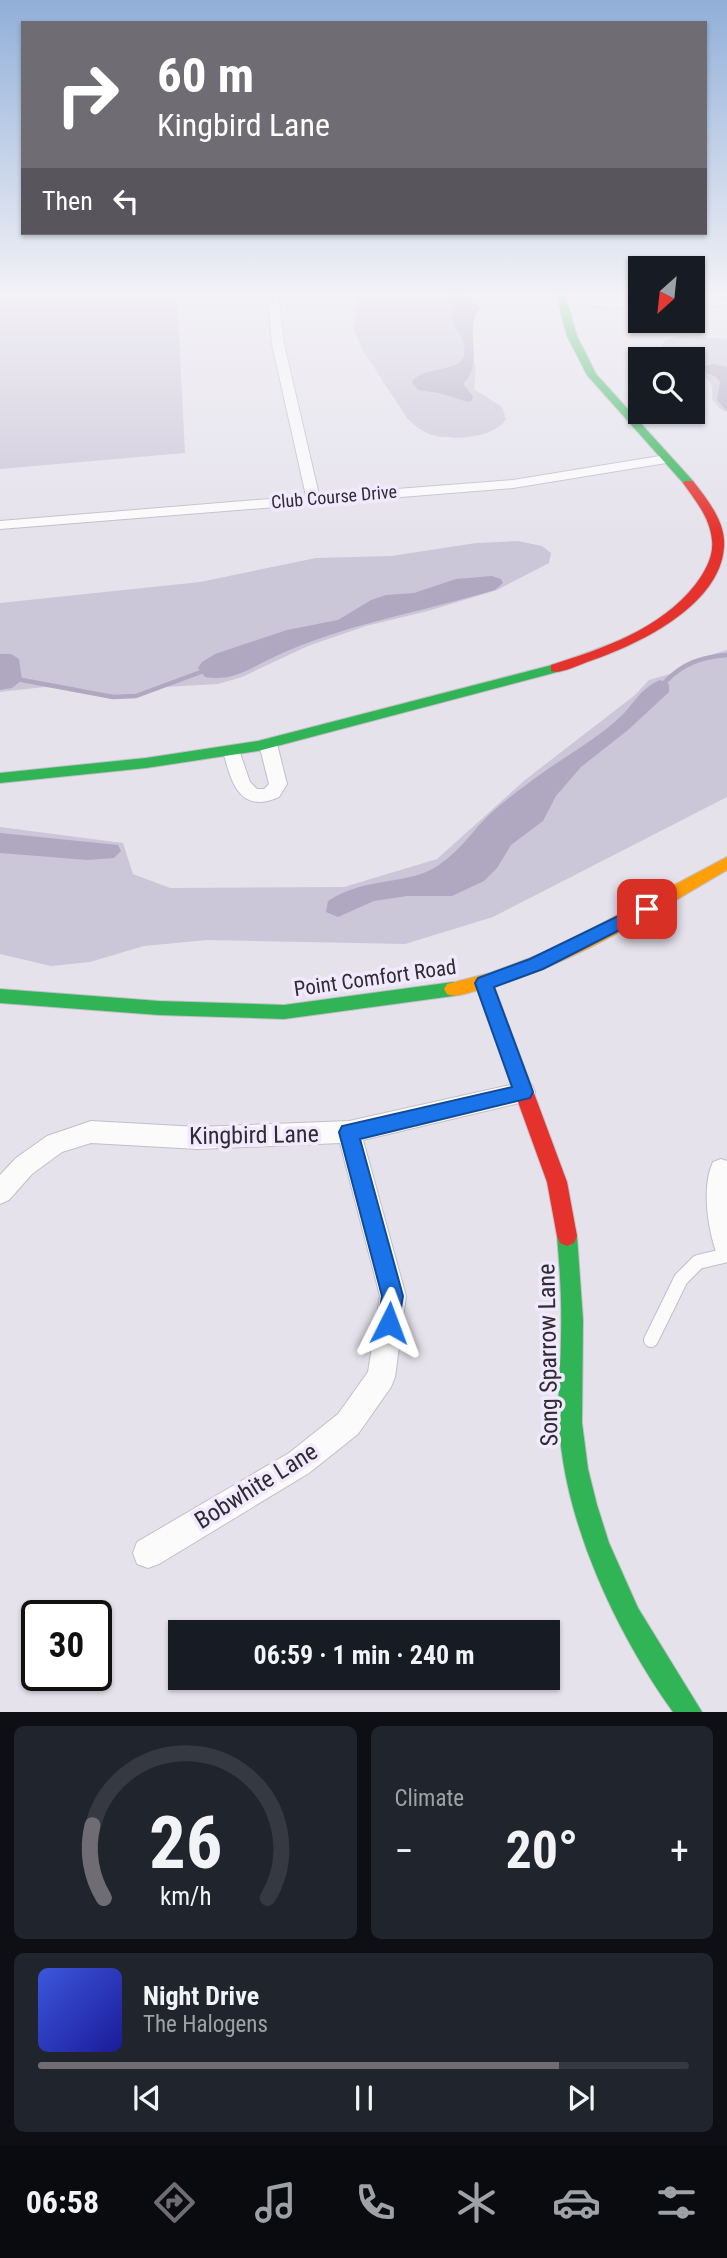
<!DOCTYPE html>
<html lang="en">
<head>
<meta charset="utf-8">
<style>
  body { margin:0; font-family:"Roboto Condensed",sans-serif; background:#20242c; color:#f1f3f6; height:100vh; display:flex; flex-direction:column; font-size:26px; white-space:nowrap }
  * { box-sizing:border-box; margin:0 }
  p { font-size:23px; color:#9ea1a6 }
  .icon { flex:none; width:38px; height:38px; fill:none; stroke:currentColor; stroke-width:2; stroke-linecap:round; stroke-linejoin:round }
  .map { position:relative; height:1712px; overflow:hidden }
  .panel { display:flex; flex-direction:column; gap:14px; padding:14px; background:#0d0f14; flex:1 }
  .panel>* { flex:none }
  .hud { position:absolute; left:21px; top:21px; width:686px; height:214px; border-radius:0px; box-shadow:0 2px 5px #0004; background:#6f6c74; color:#fff; overflow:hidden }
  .needle { width:46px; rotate:207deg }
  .buttons { position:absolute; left:628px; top:256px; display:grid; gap:14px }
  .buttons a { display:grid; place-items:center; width:77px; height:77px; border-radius:0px; background:#171b24; box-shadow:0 2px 5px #0004; font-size:35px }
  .speed { position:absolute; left:21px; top:1600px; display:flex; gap:14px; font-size:35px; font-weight:700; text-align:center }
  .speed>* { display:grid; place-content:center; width:91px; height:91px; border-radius:50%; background:#171b24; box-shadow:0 2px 5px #0004; line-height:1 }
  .speed .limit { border:4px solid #111; border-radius:10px; background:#fff; color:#111 }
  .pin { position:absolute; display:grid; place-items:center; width:60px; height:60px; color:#fff; margin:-30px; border-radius:14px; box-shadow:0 4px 10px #0006 }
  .me { position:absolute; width:77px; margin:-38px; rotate:3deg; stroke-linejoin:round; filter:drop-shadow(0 0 5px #0008) }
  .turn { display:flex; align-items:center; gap:24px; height:147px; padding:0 21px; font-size:32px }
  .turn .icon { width:91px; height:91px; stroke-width:2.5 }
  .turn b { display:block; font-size:49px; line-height:60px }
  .then { display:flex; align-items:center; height:66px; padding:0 21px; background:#0003; gap:14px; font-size:26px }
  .big { font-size:52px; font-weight:700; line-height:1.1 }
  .panel .card { flex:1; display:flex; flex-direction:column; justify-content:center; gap:10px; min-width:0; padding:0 24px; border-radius:10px; background:#20242c }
  .panel .dial { align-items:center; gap:0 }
  .dial svg { height:182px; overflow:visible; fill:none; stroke:#363941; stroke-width:7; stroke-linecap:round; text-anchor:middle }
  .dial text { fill:#f1f3f6; stroke:none }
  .song { display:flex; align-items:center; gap:21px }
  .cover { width:84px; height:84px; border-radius:10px; background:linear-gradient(135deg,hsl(230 70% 55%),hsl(240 70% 35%)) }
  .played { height:7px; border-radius:4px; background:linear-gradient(90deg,#6f6c74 80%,#363941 80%) }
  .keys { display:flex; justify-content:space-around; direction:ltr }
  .heat { display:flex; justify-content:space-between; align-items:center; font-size:38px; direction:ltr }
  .panel .tiles { flex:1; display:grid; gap:14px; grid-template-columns:1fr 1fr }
  .card:last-child { grid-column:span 2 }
  .trip { position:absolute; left:168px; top:1620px; width:392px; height:70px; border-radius:0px; background:#171b24; box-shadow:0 2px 5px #0004; font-weight:700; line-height:70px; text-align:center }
  .dock { display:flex; height:112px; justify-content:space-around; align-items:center; background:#090b0e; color:#9ea1a6 }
  .dock .icon { width:49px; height:49px }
  .dock .selected { color:#6f6c74 }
  .dock b { font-size:32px; color:#f1f3f6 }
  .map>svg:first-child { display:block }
  .green { fill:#ccc6d9 }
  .water { fill:#b0a8c1 }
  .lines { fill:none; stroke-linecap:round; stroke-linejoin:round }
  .stream { stroke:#b0a8c1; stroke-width:4.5 }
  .lane-casing { stroke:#c2bfc7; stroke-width:16 }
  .street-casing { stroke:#c2bfc7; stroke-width:2 }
  .fast-casing { stroke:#c2bfc7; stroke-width:2 }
  .slow-casing { stroke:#c2bfc7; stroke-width:2 }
  .jam-casing { stroke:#c2bfc7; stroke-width:2 }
  .path { stroke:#c6c5c8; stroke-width:2; stroke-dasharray:4.5 2.5; stroke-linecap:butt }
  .lane { stroke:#fbfbfc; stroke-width:14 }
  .street { fill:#fbfbfc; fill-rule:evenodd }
  .fast { fill:#30b455; fill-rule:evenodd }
  .slow { fill:#ff9f0a; fill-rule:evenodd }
  .jam { fill:#e5322d; fill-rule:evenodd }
  .route { fill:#1a73e8; stroke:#114b97; stroke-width:2 }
  .labels { text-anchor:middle; stroke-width:7; stroke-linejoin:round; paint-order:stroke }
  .far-street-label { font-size:18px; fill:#2f2c33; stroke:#f1eafe }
  .street-label { font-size:21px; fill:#2f2c33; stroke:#f1eafe }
  .near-street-label { font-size:24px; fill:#2f2c33; stroke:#f1eafe }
</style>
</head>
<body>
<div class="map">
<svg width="727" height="1712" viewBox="0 0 727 1712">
  <rect width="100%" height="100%" fill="#e5e2ec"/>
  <g class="green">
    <path d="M0,294H177L185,453L0,469Z"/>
    <path d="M358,294H455L470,355L476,365L474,389L502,407L506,419C494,439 450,441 429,434C420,430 414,425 407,418L362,349L354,330Z"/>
    <path d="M683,336L727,339V412L720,409L712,399C714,382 708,377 693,371V359L667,357L662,345L665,340Z"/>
    <path d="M518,541L542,546L551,553L549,563L497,590L428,611L366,626L308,646L242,677L218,684L165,687L136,696L113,697L89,690L44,687L0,692V603L200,582L316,558L391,556L476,543Z"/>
    <path d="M727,650V797L493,917L405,944L207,940L144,946L90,962L51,966L0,954V827L123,843L133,874L170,888L344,887L437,859L525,780L635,695L649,680L673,673L690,661Z"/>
  </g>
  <g class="water">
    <path d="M448,294H463L481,307C462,328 486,364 463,384L473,396L472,401L468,402L439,393L418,390L412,382C425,363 470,376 464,346C463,336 454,329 452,321C451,318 454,313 453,310C453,305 449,299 448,294Z"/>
    <path d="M713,364L727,367V411L717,400L720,382L716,377L695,368Z"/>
    <path d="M492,576L501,579L503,583L495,590C422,612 344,624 274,657C250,668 232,682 205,677L198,668L202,662L215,654L287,630L338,620L371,600L386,595L414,593L456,579Z"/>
    <path d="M0,654H11L19,659L22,680L12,688L0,690Z"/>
    <path d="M660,680L669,684V692L628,730L581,767L556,796L543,821L511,845L497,868L484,881L452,896H407L374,901L338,917L326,912L328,901C365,876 409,886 439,865C456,853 468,838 481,823C494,809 511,796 526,785C555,762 589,745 618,719C634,705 639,689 660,680Z"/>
    <path d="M0,833L118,845L121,851L114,858L87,860L0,853Z"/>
  </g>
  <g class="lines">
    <g class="stream">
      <path d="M22,680L113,697L136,696L201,672"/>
      <path d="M665,682C683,663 702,657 727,655"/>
    </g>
    <defs>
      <path id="lane" d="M651,1340L681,1279L698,1262L727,1255"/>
      <g id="street">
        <path d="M268,294H278L284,344L319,495L513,480L666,455L673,459L666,463L513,488L0,529V521L306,496L272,344Z"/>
        <path d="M562,299L640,302V308L558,304L557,302Z"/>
        <path d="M727,299V305L693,307V301Z"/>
        <path d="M268,738L277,744L287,784L279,797C239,815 231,781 223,751L232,745L238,747L250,782L257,789H264L269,784L259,744Z"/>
        <path d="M524,1082L532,1085L535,1092L532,1099L524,1102L363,1140L406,1296L395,1377L391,1387L358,1434L309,1473L159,1564L148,1568L137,1564L133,1553L137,1542L289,1453L338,1414L368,1372L380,1296L340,1143L198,1149L91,1143L62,1152L32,1174L9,1200L0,1204V1175L16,1158L47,1136L91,1121L198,1127L349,1121Z"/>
        <path d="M721,1159L727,1161V1260L718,1257C708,1232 701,1187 713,1162Z"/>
      </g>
      <g id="fast">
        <path d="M556,294H565L577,336L596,374L693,481V485H685L587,375L567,336Z"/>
        <path d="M556,664L561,665V671L258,751L146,768L0,783V773L146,758L258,741Z"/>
        <path d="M453,982L459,984L462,989L459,994L453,996L284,1019L159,1015L0,1003V989L159,1001L284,1005Z"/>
        <path d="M567,1226L574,1229L577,1236L583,1320L582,1423L588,1469L597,1505L609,1543L638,1608L702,1712H673C616,1632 564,1522 559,1423C557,1394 561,1366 561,1337C562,1303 560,1270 557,1236L560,1229Z"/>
      </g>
      <path id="slow" d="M727,857V870C648,916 568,968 478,990C468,993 457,998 447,994L444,989L447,984L490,973L554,949Z"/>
      <g id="jam">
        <path d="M685,481H693C707,499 726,522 724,547C720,607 635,646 587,662C576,666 562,674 551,671V665C604,648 659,630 695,585C705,572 714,556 712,540C710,518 696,501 683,483Z"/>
        <path d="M484,976L490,978L493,983L567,1182L577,1236L574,1243L567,1246L560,1243L557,1236L547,1182L475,983L478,978Z"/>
      </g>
    </defs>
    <use href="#lane" class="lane-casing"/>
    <use href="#street" class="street-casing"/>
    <use href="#fast" class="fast-casing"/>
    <use href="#slow" class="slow-casing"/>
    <use href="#jam" class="jam-casing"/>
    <g class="path">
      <path d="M0,296L16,302L10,313L0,319"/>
      <path d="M16,302L37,300"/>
    </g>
    <use href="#lane" class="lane"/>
    <use href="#street" class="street"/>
    <use href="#fast" class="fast"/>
    <use href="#slow" class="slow"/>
    <use href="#jam" class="jam"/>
  </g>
  <linearGradient id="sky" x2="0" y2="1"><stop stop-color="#91afd8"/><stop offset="0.55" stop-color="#f3f2f6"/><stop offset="1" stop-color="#f3f2f6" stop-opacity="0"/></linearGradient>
  <rect width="727" height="534" fill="url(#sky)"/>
  <path class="route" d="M647,902L653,904L655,909L653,913L543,969L494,987L533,1092L530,1098L360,1139L403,1296L397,1331L389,1334L381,1331L378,1323L382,1296L339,1132L342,1126L512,1087L475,983L478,978L530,959Z"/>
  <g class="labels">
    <g class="far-street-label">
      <text transform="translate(334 497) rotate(-5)" y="6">Club Course Drive</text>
    </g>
    <g class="street-label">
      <text transform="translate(375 978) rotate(-8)" y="7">Point Comfort Road</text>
    </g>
    <g class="near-street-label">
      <text transform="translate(254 1135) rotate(-1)" y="8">Kingbird Lane</text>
      <text transform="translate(548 1355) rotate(-91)" y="8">Song Sparrow Lane</text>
      <text transform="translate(256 1486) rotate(-32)" y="8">Bobwhite Lane</text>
    </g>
  </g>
</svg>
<div class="buttons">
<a><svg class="needle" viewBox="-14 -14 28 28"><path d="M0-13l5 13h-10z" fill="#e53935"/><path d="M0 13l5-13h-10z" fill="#9ea1a6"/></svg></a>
<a><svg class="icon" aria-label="search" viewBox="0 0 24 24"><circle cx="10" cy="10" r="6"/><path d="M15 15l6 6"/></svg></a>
</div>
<div class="speed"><div class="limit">30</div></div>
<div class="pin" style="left:647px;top:909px;background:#d93025"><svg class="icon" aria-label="arrive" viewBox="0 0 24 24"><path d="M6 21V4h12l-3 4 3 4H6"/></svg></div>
<svg class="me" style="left:389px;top:1323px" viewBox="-20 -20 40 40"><path d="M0-17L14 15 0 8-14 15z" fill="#1a73e8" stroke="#fff" stroke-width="4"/></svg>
<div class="trip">06:59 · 1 min · 240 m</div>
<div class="hud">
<div class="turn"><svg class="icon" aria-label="right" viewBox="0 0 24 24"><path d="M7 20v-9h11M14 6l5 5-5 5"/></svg><div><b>60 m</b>Kingbird Lane</div></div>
<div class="then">Then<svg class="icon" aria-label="left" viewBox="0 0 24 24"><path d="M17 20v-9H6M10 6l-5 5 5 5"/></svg></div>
</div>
</div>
<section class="panel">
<div class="tiles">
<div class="card dial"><svg viewBox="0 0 100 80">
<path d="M14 69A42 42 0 1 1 86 69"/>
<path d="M14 69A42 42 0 0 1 9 37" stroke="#6f6c74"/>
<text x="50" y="56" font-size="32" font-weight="700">26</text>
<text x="50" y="72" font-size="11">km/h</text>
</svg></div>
<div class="card"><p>Climate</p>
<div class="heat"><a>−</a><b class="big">20°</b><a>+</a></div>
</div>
<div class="card">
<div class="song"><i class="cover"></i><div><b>Night Drive</b><p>The Halogens</p></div></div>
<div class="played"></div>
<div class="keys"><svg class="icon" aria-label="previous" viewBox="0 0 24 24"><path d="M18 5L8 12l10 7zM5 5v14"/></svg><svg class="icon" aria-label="pause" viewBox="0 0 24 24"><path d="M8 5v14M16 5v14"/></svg><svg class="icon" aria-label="next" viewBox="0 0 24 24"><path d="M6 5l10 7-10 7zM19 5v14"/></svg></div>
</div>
</div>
</section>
<nav class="dock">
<b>06:58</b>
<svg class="icon selected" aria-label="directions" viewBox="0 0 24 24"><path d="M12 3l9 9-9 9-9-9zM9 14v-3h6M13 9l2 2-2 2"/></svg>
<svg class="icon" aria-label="music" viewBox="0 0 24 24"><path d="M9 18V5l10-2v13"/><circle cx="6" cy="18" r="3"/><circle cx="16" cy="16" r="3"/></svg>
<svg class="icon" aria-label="phone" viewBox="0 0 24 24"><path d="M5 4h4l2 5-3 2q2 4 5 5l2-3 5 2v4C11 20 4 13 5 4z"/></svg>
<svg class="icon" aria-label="climate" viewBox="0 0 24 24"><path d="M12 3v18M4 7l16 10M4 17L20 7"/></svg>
<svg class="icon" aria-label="car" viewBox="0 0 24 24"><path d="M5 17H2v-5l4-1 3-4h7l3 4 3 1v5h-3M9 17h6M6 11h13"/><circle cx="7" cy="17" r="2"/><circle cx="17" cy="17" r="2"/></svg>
<svg class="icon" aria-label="filters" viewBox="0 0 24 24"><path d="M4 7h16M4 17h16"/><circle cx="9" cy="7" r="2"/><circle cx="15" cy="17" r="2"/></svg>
</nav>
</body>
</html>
